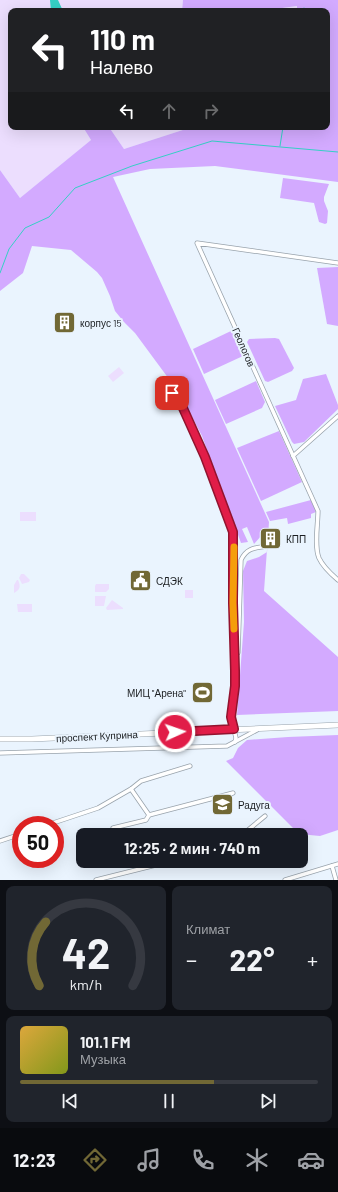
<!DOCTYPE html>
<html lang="ru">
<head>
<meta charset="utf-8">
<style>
  body { margin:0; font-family:Barlow,sans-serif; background:#20242c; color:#f1f3f6; height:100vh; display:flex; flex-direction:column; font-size:15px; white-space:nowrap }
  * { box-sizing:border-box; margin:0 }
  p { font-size:13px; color:#9ea1a6 }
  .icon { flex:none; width:22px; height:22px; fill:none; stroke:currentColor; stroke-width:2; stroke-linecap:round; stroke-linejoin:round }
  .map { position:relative; height:880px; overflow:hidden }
  .sheet { display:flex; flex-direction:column; gap:6px; padding:6px; background:#0d0f14; flex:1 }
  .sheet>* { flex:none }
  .hud { position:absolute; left:8px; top:8px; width:322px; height:122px; border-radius:8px; box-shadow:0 4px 16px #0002; background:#202124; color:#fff; overflow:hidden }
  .speed { position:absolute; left:12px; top:816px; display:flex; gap:8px; font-size:20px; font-weight:700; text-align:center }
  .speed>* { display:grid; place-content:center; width:52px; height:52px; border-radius:50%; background:#171b24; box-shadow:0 4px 16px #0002; line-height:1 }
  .speed .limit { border:6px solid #d22; background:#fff; color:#111 }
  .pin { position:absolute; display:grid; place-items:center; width:34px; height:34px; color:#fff; margin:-17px; border-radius:8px; box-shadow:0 2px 6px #0006 }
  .me { position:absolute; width:44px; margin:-22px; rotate:87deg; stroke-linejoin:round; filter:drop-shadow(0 0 3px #0008) }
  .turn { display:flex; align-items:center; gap:14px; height:84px; padding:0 16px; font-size:18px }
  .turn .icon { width:52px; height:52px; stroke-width:2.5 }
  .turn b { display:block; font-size:28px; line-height:34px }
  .lanes { display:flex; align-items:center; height:38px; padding:0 16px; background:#0003; justify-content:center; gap:20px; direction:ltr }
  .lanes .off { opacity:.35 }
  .big { font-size:30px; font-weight:700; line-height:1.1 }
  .sheet .card { flex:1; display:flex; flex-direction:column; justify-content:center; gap:6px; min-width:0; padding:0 14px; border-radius:8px; background:#20242c }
  .sheet .dial { align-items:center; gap:0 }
  .dial svg { height:104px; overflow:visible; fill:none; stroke:#363941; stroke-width:7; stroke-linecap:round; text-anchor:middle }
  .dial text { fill:#f1f3f6; stroke:none }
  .song { display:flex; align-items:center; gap:12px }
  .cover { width:48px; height:48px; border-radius:6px; background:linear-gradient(135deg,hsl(40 70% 55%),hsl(70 70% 35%)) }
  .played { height:4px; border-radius:2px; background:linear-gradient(90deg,#716835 65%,#363941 65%) }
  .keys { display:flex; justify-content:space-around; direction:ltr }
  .heat { display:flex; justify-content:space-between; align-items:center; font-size:22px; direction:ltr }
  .sheet .tiles { flex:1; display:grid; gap:6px; grid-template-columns:1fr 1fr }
  .card:last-child { grid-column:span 2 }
  .trip { position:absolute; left:76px; top:828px; width:232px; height:40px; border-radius:8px; background:#171b24; box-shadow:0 4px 16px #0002; font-weight:700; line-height:40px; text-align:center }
  .menu { display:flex; height:64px; justify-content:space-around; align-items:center; background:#090b0e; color:#9ea1a6 }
  .menu .icon { width:28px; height:28px }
  .menu .current { color:#716835 }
  .menu b { font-size:18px; color:#f1f3f6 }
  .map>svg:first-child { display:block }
  .green { fill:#ecdefe }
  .forest { fill:#d3aaff }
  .water { fill:#35d0c5 }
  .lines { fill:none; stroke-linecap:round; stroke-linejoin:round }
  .stream { stroke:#35d0c5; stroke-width:1 }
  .street-casing { stroke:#99a3ac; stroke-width:5 }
  .secondary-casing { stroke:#99a3ac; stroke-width:6 }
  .street { stroke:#fff; stroke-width:3.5 }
  .secondary { stroke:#fff; stroke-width:5 }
  .route-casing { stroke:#92132f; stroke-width:10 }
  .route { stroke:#e11d48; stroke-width:7 }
  .slow { stroke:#f59e0b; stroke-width:7 }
  .labels { text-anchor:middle; stroke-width:4; stroke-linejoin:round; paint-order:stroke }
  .poi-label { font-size:10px; fill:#1b1e21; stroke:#eaf4fe; text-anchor:start }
  .street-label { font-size:10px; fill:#1b1e21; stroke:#eaf4fe }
</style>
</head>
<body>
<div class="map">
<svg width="338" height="880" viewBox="0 0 338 880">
  <rect width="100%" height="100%" fill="#eaf4fe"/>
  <g class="green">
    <path d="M0,0H183L182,11H11V127H83L91,140L20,198L0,170Z"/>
    <path d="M298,6L297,11H260Z"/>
    <path d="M112,127H192L124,149L111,130Z"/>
    <path d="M119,367L124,373L113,382L108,376Z"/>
    <rect x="20" y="512" width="16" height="9"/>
    <path d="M21,574H24L30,580L29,582L22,584L19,578Z"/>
    <path d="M17,580H18C21,586 20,590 14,593V585Z"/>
    <path d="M96,584H109V589L106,592H95V586Z"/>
    <rect x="185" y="590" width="8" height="8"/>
    <path d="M95,596H106L104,606H95Z"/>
    <path d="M112,600L123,608V609L107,610L106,608Z"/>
    <path d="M17,604H32V612H18Z"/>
  </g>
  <g class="forest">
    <path d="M183,0H338V182L215,166L150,169L113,177L269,522L264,591L338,657V711L237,715L244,622L243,571L247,561L259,557L267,552L269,527L254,544L247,527L242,529L248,542L241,543L202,436L180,394L135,333L124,322L115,311L110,296L102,278L97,272L71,250L32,246L23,273L0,291V170L20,198L91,140L83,127H112L111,130L124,149L192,127H327V11H297V6L260,11H182Z"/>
    <path d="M283,178L329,184L324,197V201L328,211L327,223L325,224L319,222L314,203L280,198Z"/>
    <path d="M338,267V326L327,324L317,268Z"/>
    <path d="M231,331L233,332L243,355V356L204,374L193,349Z"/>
    <path d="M275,338L279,339L294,368L292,371L268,382L265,381L247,342L249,339Z"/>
    <path d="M326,374L338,405V409L304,442L294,444L292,442L275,406L296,400L303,379Z"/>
    <path d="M256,381L265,402L262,408L226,424L215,400Z"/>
    <path d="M279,431L302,482L261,501L237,448Z"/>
    <path d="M311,500L316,512L311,514V518L288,524L287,518L270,521L266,512Z"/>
    <path d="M338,735V830L320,836L299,834L226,761L233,758L238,748L247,740L288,737Z"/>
  </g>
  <path class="water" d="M50,0H58L63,11H51Z"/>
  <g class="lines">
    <g class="stream">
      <path d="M304,11V8"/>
      <path d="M280,146L283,127"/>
      <path d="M0,273L9,249L25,228L49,217L75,188L132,166L212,141L338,152"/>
    </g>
    <defs>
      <g id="street">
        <path d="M338,263L197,243L318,511C318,524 314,546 319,558C323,567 331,574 338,580"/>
        <path d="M172,393L178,397L205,457L233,532V603L235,671V686L231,717L236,738L235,742"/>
        <path d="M293,456L338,416"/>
        <path d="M235,653H238L241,560C247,547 256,548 268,546"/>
        <path d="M0,753L227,746L257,730"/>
        <path d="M131,789L149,815L233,793"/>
        <path d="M47,825L98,808L131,789L141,781L190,766"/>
        <path d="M113,828L146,820L149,815"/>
        <path d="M242,835L265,816"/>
        <path d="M0,841L21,834"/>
        <path d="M332,866L336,880"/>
        <path d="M96,880L172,861"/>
        <path d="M285,880L338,864"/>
      </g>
      <path id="secondary" d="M0,739H32L338,725"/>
    </defs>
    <use href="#street" class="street-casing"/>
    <use href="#secondary" class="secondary-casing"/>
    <use href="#street" class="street"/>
    <use href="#secondary" class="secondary"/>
  </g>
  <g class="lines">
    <defs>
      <path id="route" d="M172,393L178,397L205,457L233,532V603L235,671V686L231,717L234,729L175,732"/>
    </defs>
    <use href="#route" class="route-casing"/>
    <use href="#route" class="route"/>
    <path class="slow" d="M234,547L233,603L234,629"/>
  </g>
  <defs>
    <symbol id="building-square" viewBox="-11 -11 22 22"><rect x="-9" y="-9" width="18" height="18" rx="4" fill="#716835" stroke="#eaf4fe"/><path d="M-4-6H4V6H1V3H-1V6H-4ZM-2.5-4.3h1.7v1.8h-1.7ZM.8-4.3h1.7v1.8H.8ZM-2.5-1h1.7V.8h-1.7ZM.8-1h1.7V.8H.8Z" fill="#fff"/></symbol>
    <symbol id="civic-square" viewBox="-11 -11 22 22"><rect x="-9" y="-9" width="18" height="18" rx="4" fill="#716835" stroke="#eaf4fe"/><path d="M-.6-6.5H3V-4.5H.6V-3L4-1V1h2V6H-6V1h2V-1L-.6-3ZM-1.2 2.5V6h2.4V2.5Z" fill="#fff"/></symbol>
    <symbol id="stadium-square" viewBox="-11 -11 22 22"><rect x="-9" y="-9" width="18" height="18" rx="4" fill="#716835" stroke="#eaf4fe"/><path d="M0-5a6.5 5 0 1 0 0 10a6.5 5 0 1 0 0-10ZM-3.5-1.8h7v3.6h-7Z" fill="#fff"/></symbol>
    <symbol id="school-square" viewBox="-11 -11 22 22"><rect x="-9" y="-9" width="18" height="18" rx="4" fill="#716835" stroke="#eaf4fe"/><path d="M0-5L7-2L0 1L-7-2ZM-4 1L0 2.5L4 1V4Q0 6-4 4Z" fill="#fff"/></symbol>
  </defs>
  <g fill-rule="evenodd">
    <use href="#building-square" x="52" y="310" width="25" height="25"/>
    <use href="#building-square" x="258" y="526" width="25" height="25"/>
    <use href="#civic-square" x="128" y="568" width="25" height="25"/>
    <use href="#stadium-square" x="190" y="680" width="25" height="25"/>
    <use href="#school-square" x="210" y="792" width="25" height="25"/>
  </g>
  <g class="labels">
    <g class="poi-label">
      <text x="80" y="327">корпус 15</text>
      <text x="286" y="543">КПП</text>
      <text x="156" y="585">СДЭК</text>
      <text x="186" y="697" text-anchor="end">МИЦ "Арена"</text>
      <text x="238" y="809">Радуга</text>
    </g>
    <g class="street-label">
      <text transform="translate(244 347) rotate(66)" y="4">Геологов</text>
      <text transform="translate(97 736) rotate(-3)" y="4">проспект Куприна</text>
    </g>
  </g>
</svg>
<div class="speed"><div class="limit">50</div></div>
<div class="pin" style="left:172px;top:393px;background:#d93025"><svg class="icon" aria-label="arrive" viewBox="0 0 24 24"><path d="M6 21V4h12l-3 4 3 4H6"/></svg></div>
<svg class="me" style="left:175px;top:732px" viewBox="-20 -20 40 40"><circle r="17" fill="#e11d48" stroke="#fff" stroke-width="3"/><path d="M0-11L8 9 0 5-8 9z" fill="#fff"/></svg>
<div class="trip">12:25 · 2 мин · 740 m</div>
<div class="hud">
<div class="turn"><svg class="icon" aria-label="left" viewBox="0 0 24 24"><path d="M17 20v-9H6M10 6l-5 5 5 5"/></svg><div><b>110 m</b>Налево</div></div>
<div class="lanes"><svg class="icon" aria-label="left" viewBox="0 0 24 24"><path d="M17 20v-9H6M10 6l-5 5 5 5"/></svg><svg class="icon off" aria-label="ahead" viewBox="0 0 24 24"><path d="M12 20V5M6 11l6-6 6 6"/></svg><svg class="icon off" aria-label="right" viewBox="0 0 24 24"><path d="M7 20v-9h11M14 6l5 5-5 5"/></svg></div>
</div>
</div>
<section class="sheet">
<div class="tiles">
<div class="card dial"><svg viewBox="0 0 100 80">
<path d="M14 69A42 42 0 1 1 86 69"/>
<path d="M14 69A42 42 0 0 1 19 20" stroke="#716835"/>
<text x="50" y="56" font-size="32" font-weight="700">42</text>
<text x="50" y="72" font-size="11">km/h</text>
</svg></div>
<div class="card"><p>Климат</p>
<div class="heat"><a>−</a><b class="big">22°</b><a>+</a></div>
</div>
<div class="card">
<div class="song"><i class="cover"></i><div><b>101.1 FM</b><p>Музыка</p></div></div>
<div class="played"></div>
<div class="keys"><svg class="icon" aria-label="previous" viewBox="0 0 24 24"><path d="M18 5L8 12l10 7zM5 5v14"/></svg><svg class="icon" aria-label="pause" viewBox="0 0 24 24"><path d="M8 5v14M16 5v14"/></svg><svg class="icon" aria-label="next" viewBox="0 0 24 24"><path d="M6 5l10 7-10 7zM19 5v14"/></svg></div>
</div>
</div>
</section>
<nav class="menu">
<b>12:23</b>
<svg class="icon current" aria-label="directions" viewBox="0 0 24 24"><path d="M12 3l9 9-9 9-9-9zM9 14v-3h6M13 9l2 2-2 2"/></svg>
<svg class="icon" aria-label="music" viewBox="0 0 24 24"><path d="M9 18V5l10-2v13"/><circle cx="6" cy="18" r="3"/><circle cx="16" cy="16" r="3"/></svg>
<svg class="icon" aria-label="phone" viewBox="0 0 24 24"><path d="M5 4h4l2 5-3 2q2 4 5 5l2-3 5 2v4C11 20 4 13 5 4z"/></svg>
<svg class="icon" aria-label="climate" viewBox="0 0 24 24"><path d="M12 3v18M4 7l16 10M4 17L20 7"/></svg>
<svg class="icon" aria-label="car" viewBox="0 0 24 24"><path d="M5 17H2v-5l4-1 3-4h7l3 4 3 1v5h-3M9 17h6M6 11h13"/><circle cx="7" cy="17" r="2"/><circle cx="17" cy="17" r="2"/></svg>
</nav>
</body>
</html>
